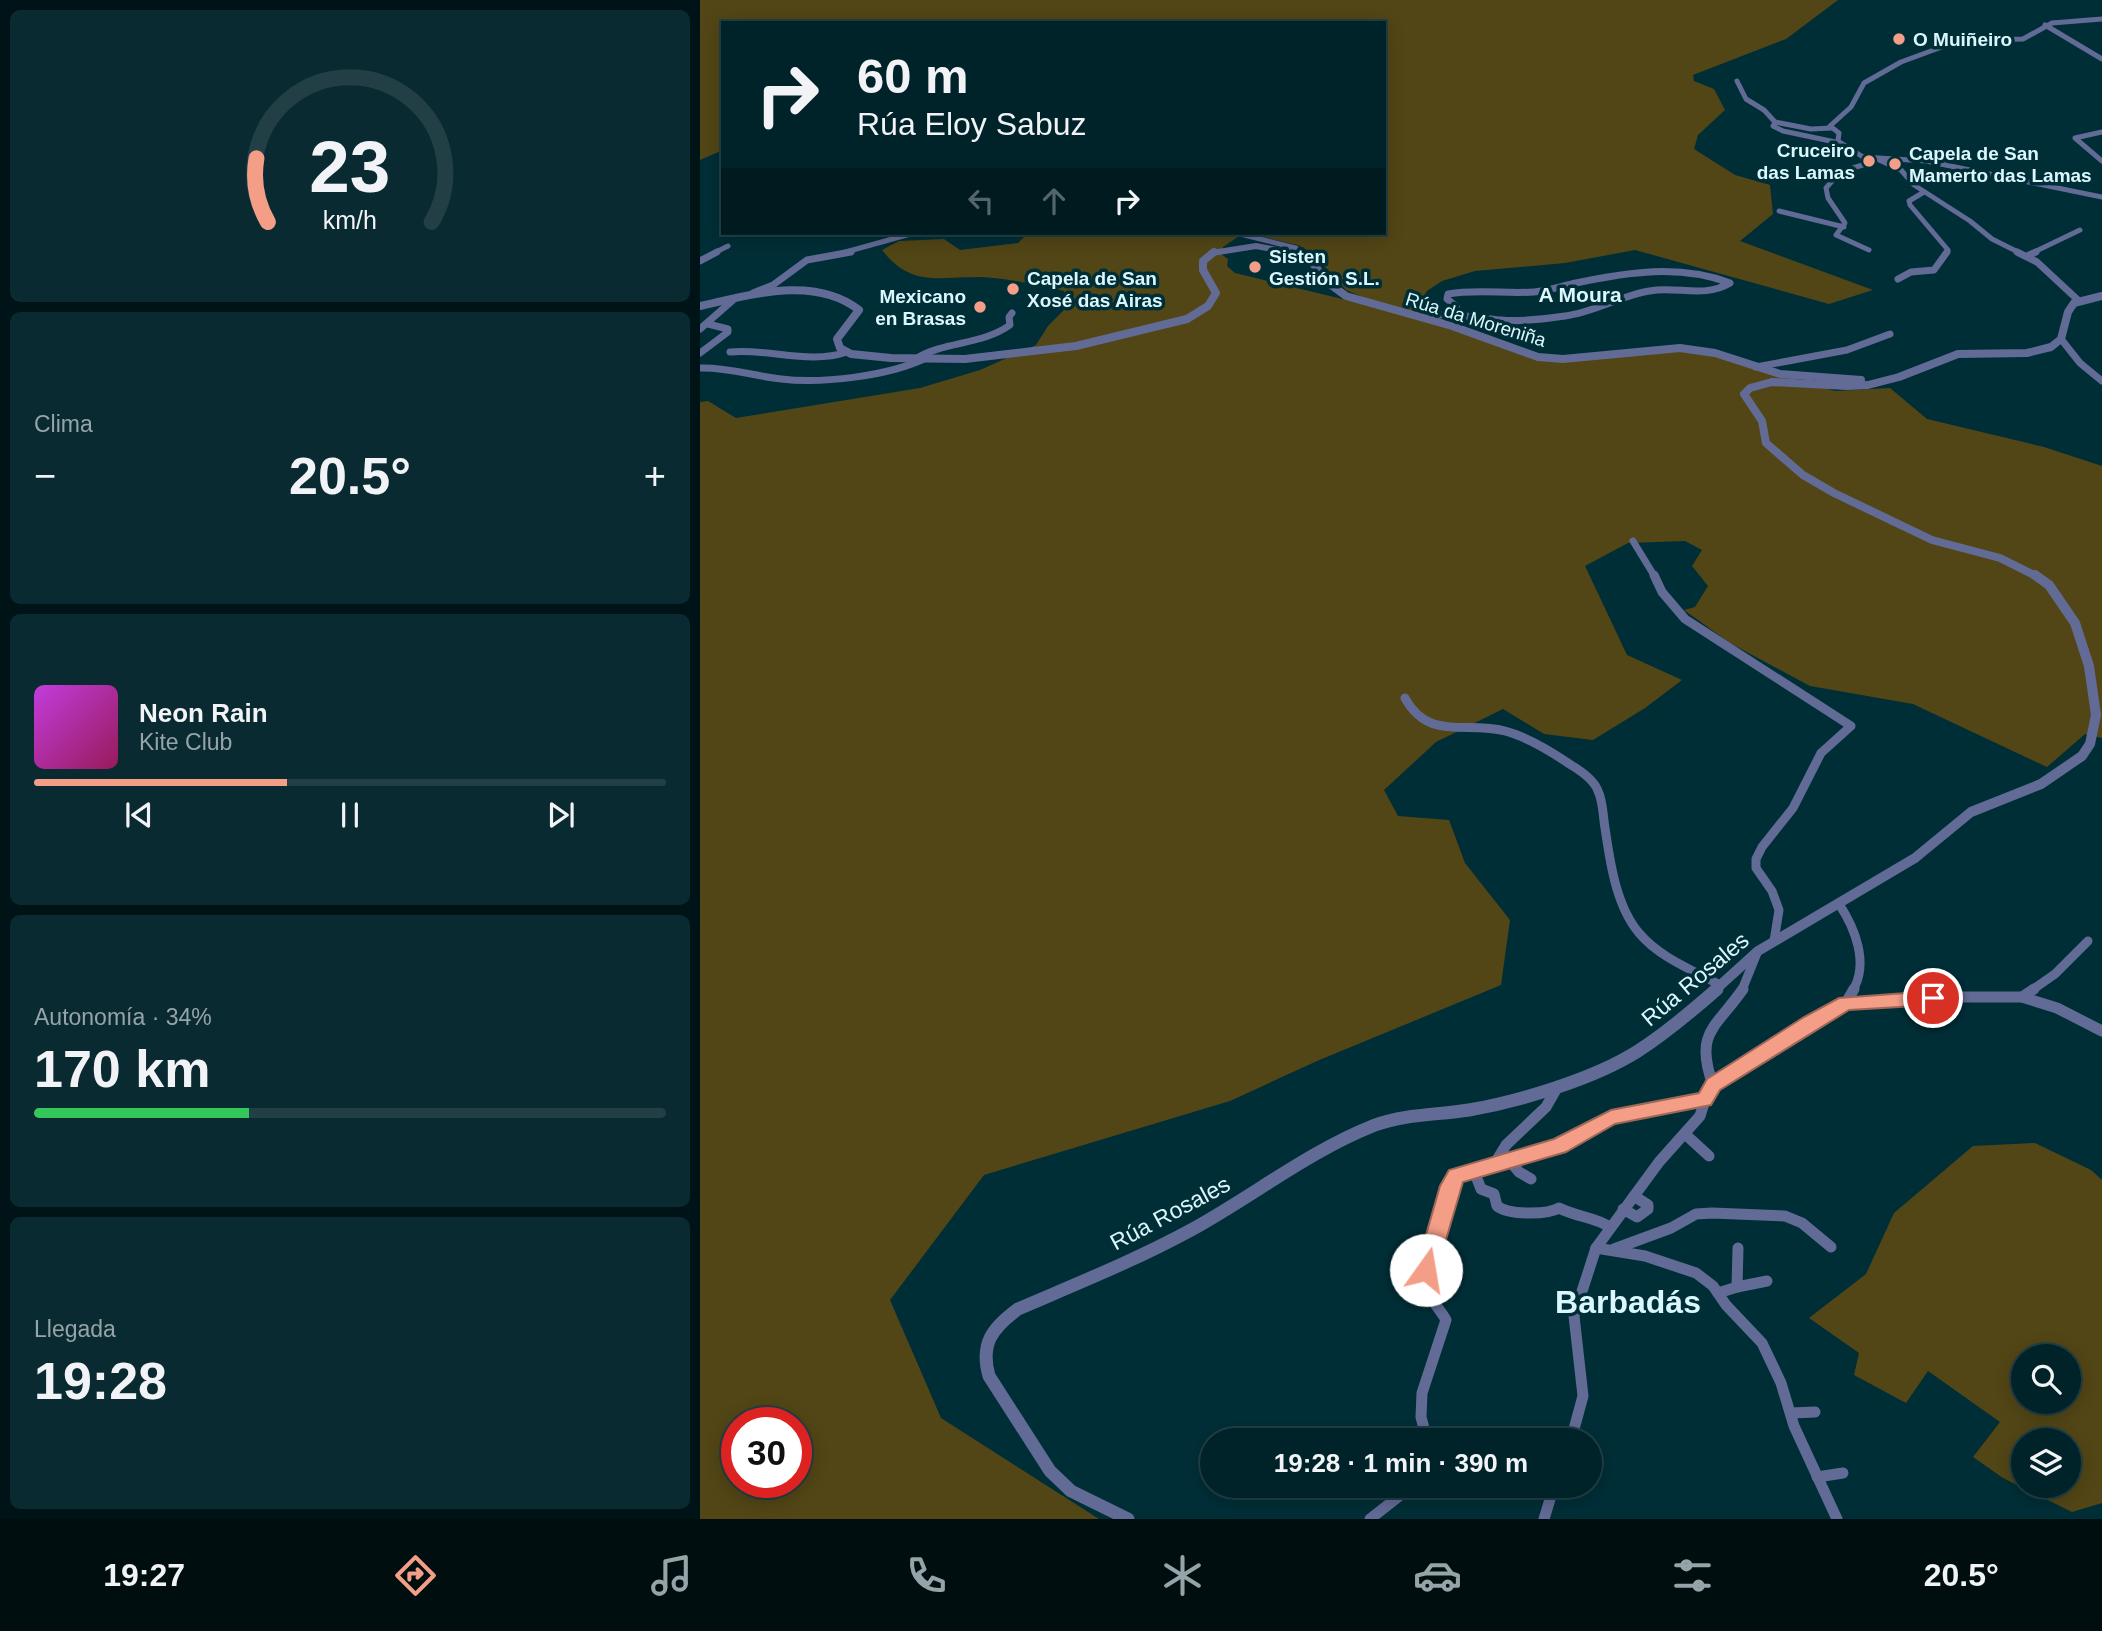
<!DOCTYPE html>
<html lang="es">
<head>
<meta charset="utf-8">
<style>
  body { margin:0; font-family:Helvetica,sans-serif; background:#0a2a31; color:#f1f3f6; height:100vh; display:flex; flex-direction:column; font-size:26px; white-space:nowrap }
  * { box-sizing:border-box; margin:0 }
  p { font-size:23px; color:#95a4a8 }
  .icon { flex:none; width:38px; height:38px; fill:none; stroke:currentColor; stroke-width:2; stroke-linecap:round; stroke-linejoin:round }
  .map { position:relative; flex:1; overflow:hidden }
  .side { display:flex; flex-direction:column; gap:10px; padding:10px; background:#001317; width:700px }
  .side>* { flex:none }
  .guide { position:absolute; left:21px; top:21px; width:665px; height:214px; border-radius:0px; box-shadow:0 4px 18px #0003,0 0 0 2px #223f46; background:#002229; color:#f1f3f6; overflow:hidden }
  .tools { position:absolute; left:1311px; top:1344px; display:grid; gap:14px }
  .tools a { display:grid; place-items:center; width:70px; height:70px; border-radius:50%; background:#002229; box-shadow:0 4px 18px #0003,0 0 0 2px #223f46; font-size:35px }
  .speed { position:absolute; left:21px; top:1407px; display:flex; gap:14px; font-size:35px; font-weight:700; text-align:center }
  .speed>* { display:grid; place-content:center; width:91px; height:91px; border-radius:50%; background:#002229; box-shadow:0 4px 18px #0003,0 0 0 2px #223f46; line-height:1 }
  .speed .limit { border:10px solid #d22; background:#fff; color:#111 }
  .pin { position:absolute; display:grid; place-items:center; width:60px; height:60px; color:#fff; margin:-30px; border:4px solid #fff; border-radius:50%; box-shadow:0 2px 7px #0007 }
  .me { position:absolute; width:77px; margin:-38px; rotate:13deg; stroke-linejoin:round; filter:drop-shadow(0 0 5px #0008) }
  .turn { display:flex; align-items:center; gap:24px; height:147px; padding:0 21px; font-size:32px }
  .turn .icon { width:91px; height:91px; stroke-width:2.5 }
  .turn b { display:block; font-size:49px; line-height:60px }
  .lanes { display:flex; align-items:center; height:66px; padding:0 21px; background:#0003; justify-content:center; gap:35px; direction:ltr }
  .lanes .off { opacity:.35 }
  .big { font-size:52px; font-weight:700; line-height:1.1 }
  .side .widget { flex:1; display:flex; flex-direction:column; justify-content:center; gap:10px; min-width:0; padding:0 24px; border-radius:10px; background:#0a2a31 }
  .side .dial { align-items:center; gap:0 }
  .dial svg { height:182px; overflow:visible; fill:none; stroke:#223f46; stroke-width:7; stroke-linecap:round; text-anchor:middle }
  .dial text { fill:#f1f3f6; stroke:none }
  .song { display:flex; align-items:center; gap:21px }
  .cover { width:84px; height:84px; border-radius:10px; background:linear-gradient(135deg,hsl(290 70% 55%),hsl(330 70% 35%)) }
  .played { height:7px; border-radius:4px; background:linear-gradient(90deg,#f49e88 40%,#223f46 40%) }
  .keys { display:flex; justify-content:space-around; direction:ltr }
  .heat { display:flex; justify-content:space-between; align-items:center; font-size:38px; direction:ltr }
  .charge { height:10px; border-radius:5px; background:linear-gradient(90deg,#34c759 34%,#223f46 0) }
  .trip { position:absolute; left:500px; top:1428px; width:402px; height:70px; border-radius:35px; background:#002229; box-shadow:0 4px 18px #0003,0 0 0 2px #223f46; font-weight:700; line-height:70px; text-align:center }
  .dock { display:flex; height:112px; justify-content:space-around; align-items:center; background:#000e10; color:#95a4a8 }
  .dock .icon { width:49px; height:49px }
  .dock .selected { color:#f49e88 }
  .dock b { font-size:32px; color:#f1f3f6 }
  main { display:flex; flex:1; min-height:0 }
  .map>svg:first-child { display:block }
  .green { fill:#524616; fill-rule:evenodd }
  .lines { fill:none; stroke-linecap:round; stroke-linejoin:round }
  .minor-far3 { stroke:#626b95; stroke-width:5 }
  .minor-far2 { stroke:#626b95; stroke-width:7 }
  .minor-far1 { stroke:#626b95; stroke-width:9 }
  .minor { stroke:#626b95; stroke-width:11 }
  .tertiary-far3 { stroke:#626b95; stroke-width:6 }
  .tertiary-far2 { stroke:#626b95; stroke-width:8 }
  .tertiary-far1 { stroke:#626b95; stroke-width:10 }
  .tertiary { stroke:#626b95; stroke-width:13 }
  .route { fill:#f49e88; stroke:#9f6758; stroke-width:2 }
  .poi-dot { fill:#f49e88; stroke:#002e37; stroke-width:2.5 }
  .labels { text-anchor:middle; stroke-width:7; stroke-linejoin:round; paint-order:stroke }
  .far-poi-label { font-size:19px; font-weight:bold; fill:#dbf7fe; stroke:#002e37; text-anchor:start }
  .far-street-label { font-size:19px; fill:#dbf7fe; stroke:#002e37 }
  .far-neighbourhood-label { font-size:21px; font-weight:bold; fill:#dbf7fe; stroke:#002e37 }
  .street-label { font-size:23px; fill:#dbf7fe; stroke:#002e37 }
  .near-quarter-label { font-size:32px; font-weight:bold; fill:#dbf7fe; stroke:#002e37 }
</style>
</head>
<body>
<main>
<section class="side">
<div class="widget dial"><svg viewBox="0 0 100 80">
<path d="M14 69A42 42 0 1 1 86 69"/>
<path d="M14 69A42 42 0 0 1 9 41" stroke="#f49e88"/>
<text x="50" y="56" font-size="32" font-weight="700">23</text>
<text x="50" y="72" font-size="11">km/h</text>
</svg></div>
<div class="widget"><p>Clima</p>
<div class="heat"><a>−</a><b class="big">20.5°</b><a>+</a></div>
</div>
<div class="widget">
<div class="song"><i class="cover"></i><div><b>Neon Rain</b><p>Kite Club</p></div></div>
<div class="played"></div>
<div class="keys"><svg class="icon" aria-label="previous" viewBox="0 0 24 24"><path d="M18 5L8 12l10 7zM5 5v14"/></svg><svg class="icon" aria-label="pause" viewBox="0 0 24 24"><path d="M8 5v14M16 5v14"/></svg><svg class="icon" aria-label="next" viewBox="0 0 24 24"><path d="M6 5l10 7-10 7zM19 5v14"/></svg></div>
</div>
<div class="widget"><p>Autonomía · 34%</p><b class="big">170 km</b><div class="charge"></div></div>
<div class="widget"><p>Llegada</p><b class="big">19:28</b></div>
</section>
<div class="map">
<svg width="1402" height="1519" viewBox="0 0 1402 1519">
  <rect width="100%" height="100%" fill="#002e37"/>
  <g class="green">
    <path d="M0,0H1138L1086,39L993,75L994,81L1014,89L1025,110L998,135L994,149L1035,175L1070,185L1073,214L1040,241L1173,290L1129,304L935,250L865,263L775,271L742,281L727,291L720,304V313L673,301L646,290L612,253L598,245L545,233H684V23H23V150L0,160Z"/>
    <path d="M328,233H529L539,236L523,247L521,254L528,259L527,266L535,273L725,319L830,358L855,362L967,349L1014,356L1135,391L1190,388L1227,419L1344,447L1402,466V738L1385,734L1347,767L1213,704L1110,686L1030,643L984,610L995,607L1008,586L992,566L1002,550L985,541L928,543L885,566L927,655L982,680L945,708L893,740L844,734L803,709L736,742L684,790L698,816L749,820L765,863L810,920L801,985L617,1061L530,1101L284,1175L190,1300L241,1418L399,1519H0V402L8,401L36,418L220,388L280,370L336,345L348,326L366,308L364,291C336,285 308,278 279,277C237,277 211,287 182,250L199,241L244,239L260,250L318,243ZM37,1423H96V1482H37Z"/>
    <path d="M1335,1143L1391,1170L1402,1180V1503L1372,1512L1303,1478L1273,1457L1300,1422L1228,1371L1206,1403L1154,1375L1159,1353L1109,1318L1166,1274L1194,1213L1273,1146ZM1323,1356H1368V1402H1323ZM1323,1440H1368V1486H1323Z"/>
  </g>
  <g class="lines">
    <g class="minor-far3">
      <path d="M1345,25L1402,59"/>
      <path d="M1037,81L1046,99L1064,110L1075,122L1111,129L1132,128"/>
      <path d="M1075,122L1073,126L1083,131L1140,143"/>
      <path d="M1402,132L1375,138L1402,161"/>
      <path d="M1163,157L1226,161L1402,197"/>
      <path d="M1179,160L1201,170L1214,185L1270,221L1292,239L1320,253"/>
      <path d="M1164,163L1163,157L1138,141L1139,133L1130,126L1151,107L1164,83L1201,62L1258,41L1323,39L1352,23L1402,19"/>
      <path d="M1169,163L1140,172L1126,188L1128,198L1145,223L1136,235L1169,250"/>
      <path d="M1224,192L1209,201L1210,205L1248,250L1246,253"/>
      <path d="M1079,211L1144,227"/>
      <path d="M536,233L596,248L601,253"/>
      <path d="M14,253L28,246"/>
      <path d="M142,253L214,233"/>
      <path d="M1332,253L1380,230"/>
    </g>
    <g class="minor-far2">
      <path d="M599,252L605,258"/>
      <path d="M1317,252L1337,262L1379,301"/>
      <path d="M1327,256L1336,252"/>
      <path d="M0,261L17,252"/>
      <path d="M1198,279L1211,272L1234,270L1247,252"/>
      <path d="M53,293L73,285L107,260L151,252"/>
      <path d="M721,317C749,311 773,318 801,320C822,322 844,319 865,316C897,312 924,293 957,290C982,288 1007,297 1030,283C980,264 928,272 876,283C862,286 848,291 834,292C805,294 777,289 748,294L747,299L756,306L758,313"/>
      <path d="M0,329L33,300"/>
      <path d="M1361,339L1380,363L1402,381"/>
      <path d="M30,352C69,348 109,365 147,352"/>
      <path d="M0,353L28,332V329L8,324"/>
      <path d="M217,358C246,341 282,345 310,325L309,317L312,313"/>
      <path d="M1056,367L1147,350L1190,334"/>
      <path d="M0,368C28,367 53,376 81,379C122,384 189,376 226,358"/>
      <path d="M933,541L955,577"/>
    </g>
    <g class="minor-far1">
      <path d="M954,575L962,592L985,619L1151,726L1121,753L1093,808L1062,847L1056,859V868L1072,891L1079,910L1074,941"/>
      <path d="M705,698C728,741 766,721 805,731C828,737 852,752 871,765C881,771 894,780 898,791C903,801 903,816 905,828C910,862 916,906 939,933C960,958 993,970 1020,985"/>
      <path d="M1139,904C1155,928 1169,963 1153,990"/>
      <path d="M1042,990L1057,953"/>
      <path d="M1332,990L1355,974L1388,941"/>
    </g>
    <g class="minor">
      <path d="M1322,997L1334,989"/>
      <path d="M1146,1003L1257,997H1322L1357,1008L1402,1031"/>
      <path d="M1013,1085C994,1032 1016,1028 1043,989"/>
      <path d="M985,1134L1009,1156"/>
      <path d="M809,1160L819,1172L831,1179"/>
      <path d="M795,1163L859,1146L911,1117L1005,1100L1013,1085L1146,1003L1154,989"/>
      <path d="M774,1171L781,1189L794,1194L797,1206C808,1215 847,1215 859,1208C877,1217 894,1217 910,1227"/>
      <path d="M923,1209L937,1217L948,1209V1205L934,1196"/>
      <path d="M896,1248L945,1256L996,1273L1013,1286L1026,1305L1062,1343L1081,1383L1094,1426L1137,1519"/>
      <path d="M914,1249L971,1228L996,1214L1012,1213L1085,1216L1102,1223L1131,1247"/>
      <path d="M1037,1287L1067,1281"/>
      <path d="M1018,1293L1037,1287L1038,1248"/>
      <path d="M1091,1413L1115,1412"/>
      <path d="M727,1440L721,1417L722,1393L746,1320C740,1309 729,1299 726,1287C720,1258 743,1207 752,1179L795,1163L806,1145L846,1107L858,1086"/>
      <path d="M871,1440L883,1396L874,1316L896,1248L959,1162L1000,1116L1005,1100"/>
      <path d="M1117,1477L1143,1473"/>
      <path d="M670,1519L712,1486"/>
      <path d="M844,1519L854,1486"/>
    </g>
    <path class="tertiary-far3" d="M512,253L556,246L593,253"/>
    <g class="tertiary-far2">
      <path d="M585,252L612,262L627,282L646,296L752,326L838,357L863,359L980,348L1015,353L1080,374L1161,380"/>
      <path d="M0,306C51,295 114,275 159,310L137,339L140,348L151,354L191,358L265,359L376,346L487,319L508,306L516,293L503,270V261L514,252"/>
      <path d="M1338,577L1300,558L1232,540L1134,493L1103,475L1066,443L1062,421L1044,394L1050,388L1072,382L1147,386L1168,385L1199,377L1258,354L1327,353L1351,347L1361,339L1368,312L1374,303L1402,296"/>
    </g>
    <path class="tertiary-far1" d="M1015,990L1058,951L1215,858L1271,812L1341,784L1382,756L1390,744L1396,715L1389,666L1375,623L1349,585L1335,575"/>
    <path class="tertiary" d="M428,1519L371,1491L350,1471L289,1376C280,1344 292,1328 318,1309C376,1284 436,1260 491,1230C553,1196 609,1151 675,1125C705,1114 737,1115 769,1110C820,1101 894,1079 938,1051C966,1033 992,1011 1017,989"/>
  </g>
  <path class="route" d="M1233,991L1239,993L1242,998L1239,1003L1233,1005L1149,1010L1020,1090L1011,1105L915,1124L866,1152L763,1182L737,1270L734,1277L726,1279L719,1277L716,1270L740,1186L749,1170L854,1139L911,1110L999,1093L1007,1079L1104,1017L1139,998Z"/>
  <g class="poi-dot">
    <circle cx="1199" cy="39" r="7"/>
    <circle cx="1169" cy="161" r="7"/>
    <circle cx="1195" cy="164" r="7"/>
    <circle cx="555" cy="267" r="7"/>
    <circle cx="313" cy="289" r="7"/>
    <circle cx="280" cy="307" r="7"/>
  </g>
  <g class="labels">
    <g class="far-poi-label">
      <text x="1213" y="46">O Muiñeiro</text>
      <text x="1155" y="157" text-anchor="end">Cruceiro<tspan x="1155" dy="22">das Lamas</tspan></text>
      <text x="1209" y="160">Capela de San<tspan x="1209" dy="22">Mamerto das Lamas</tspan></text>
      <text x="569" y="263">Sisten<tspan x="569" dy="22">Gestión S.L.</tspan></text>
      <text x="327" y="285">Capela de San<tspan x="327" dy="22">Xosé das Airas</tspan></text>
      <text x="266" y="303" text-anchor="end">Mexicano<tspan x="266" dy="22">en Brasas</tspan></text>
    </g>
    <g class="far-street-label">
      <text transform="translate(776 319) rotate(17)" y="7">Rúa da Moreniña</text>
    </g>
    <g class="far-neighbourhood-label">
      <text x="880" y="302">A Moura</text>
    </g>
    <g class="street-label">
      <text transform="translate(995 979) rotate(-40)" y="8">Rúa Rosales</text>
      <text transform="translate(470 1213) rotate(-28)" y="8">Rúa Rosales</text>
    </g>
    <g class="near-quarter-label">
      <text x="928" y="1313">Barbadás</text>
    </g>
  </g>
</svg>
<div class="tools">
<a><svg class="icon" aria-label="search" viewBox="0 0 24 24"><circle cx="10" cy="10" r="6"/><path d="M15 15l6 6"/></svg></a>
<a><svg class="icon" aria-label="layers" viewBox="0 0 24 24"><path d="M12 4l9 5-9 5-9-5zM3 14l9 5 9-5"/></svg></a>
</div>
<div class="speed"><div class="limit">30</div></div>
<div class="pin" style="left:1233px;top:998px;background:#d93025"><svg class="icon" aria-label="arrive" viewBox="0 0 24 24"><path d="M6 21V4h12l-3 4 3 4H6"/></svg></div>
<svg class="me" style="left:726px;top:1270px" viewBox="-20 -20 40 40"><circle r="19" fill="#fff"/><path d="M0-13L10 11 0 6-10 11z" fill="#f49e88"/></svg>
<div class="trip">19:28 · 1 min · 390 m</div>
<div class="guide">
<div class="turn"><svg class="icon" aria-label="right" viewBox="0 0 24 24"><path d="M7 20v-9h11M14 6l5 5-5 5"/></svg><div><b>60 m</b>Rúa Eloy Sabuz</div></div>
<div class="lanes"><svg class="icon off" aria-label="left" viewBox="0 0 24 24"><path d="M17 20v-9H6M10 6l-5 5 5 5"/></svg><svg class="icon off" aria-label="ahead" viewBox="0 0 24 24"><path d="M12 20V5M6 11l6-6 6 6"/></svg><svg class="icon" aria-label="right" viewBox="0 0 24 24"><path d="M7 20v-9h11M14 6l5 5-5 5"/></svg></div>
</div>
</div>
</main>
<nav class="dock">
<b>19:27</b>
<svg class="icon selected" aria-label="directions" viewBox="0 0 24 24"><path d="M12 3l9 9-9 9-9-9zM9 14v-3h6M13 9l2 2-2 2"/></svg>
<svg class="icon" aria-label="music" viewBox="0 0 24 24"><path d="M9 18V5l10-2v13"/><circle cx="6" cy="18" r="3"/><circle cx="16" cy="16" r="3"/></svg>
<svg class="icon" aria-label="phone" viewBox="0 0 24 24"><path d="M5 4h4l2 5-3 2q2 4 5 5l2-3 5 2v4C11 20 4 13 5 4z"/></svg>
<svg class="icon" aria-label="climate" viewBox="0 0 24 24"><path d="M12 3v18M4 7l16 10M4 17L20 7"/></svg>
<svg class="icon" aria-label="car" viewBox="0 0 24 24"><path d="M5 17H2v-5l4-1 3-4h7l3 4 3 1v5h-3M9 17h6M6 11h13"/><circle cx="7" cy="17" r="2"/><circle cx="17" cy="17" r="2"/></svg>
<svg class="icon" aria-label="filters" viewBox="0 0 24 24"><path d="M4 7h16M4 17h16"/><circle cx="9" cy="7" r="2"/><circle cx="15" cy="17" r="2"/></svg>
<b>20.5°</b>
</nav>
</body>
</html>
